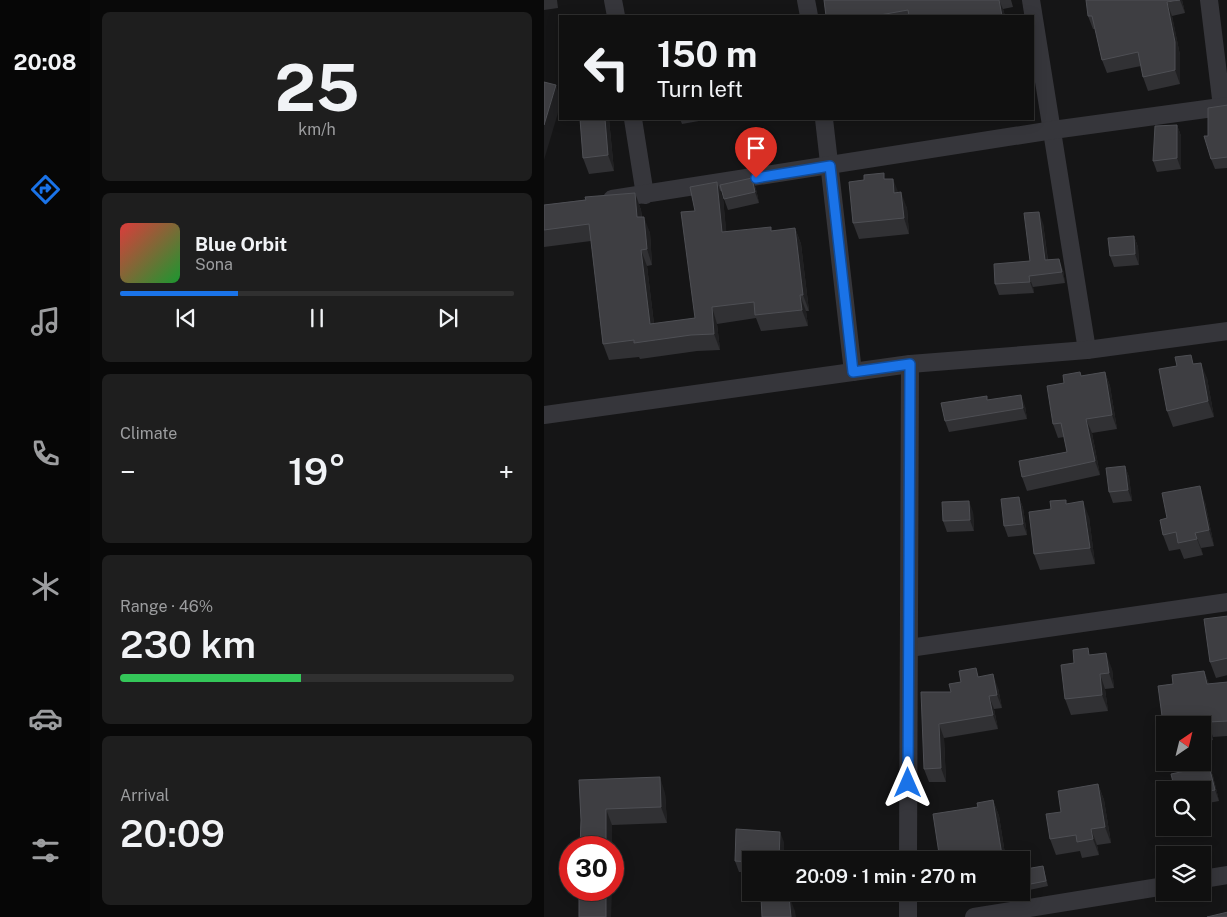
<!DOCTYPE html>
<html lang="en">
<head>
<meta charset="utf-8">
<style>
  body { margin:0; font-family:"Public Sans",sans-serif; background:#1e1e1e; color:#f1f3f6; height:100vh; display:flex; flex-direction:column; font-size:19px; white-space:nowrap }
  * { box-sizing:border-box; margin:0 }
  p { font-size:16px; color:#9c9d9f }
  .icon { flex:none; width:28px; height:28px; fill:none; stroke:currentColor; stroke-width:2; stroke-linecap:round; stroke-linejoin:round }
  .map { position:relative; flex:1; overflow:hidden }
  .panel { display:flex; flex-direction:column; gap:12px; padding:12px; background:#090909; width:454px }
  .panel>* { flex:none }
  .top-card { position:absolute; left:15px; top:15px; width:475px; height:105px; border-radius:0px; box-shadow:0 2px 12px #0003,0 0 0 1px #303030; background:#101010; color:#f1f3f6; overflow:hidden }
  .needle { width:32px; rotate:35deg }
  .buttons { position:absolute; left:612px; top:716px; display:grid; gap:10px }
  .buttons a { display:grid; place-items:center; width:55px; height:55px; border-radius:0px; background:#101010; box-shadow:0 2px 12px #0003,0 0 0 1px #303030; font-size:25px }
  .speed { position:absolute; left:15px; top:836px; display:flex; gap:10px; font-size:25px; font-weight:700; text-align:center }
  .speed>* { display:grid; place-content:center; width:65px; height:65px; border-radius:50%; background:#101010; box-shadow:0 2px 12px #0003,0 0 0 1px #303030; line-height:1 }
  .speed .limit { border:8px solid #d22; background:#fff; color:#111 }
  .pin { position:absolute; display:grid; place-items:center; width:42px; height:42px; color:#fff; margin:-51px -21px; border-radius:50% 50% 50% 0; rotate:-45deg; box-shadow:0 0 5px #0007 }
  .pin .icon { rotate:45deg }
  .me { position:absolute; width:55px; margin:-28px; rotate:0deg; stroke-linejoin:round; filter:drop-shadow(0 0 4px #0008) }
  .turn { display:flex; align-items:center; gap:18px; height:105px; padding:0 15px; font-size:22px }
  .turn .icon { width:65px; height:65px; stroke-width:2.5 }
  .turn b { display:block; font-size:35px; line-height:42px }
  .big { font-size:38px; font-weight:600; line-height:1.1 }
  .panel .widget { flex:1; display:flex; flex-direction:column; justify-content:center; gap:8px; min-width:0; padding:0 18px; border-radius:8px; background:#1e1e1e }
  .panel .dial { align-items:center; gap:0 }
  .dial b { font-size:65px; line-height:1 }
  .song { display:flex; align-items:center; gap:15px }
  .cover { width:60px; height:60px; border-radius:8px; background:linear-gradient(135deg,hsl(0 70% 55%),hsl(130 70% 35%)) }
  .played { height:5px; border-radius:2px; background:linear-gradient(90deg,#1a73e8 30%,#303030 30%) }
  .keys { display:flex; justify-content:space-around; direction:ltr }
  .heat { display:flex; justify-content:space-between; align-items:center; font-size:28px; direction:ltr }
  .charge { height:8px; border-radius:4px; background:linear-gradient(90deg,#34c759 46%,#303030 0) }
  .trip { position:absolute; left:198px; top:851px; width:288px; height:50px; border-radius:0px; background:#101010; box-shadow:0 2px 12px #0003,0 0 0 1px #303030; font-weight:600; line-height:50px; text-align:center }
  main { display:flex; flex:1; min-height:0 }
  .dock { display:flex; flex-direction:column; width:90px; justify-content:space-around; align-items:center; background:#060606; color:#9c9d9f }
  .dock .icon { width:35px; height:35px }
  .dock .current { color:#1a73e8 }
  .dock b { font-size:22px; color:#f1f3f6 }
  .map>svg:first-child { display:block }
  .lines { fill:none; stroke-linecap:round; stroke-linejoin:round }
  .minor { stroke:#36363b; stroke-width:18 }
  .wall { fill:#313134 }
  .shaded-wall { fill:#202022 }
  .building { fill:#3e3e42; stroke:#4e4f54 }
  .route-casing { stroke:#114b97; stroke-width:12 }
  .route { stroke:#1a73e8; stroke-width:9 }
</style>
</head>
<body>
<main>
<nav class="dock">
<b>20:08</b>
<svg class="icon current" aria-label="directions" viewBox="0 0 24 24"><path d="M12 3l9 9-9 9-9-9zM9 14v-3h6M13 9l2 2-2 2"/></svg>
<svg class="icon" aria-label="music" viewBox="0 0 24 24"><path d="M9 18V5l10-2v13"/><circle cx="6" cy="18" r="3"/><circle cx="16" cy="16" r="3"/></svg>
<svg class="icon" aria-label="phone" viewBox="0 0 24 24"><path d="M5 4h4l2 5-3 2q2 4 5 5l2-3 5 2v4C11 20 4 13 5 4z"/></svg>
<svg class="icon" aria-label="climate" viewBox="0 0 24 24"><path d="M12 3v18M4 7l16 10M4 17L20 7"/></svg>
<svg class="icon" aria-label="car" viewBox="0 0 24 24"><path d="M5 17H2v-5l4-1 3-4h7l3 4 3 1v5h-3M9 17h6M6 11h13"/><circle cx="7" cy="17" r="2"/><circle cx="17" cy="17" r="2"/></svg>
<svg class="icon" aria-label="filters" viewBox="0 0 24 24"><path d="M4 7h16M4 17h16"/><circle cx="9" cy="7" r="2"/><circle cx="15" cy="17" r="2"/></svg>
</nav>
<section class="panel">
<div class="widget dial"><b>25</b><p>km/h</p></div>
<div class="widget">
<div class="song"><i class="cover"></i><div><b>Blue Orbit</b><p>Sona</p></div></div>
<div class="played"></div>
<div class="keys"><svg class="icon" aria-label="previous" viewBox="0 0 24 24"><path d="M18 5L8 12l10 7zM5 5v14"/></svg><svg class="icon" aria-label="pause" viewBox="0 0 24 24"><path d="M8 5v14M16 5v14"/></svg><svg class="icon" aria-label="next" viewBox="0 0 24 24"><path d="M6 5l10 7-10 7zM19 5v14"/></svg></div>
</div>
<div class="widget"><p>Climate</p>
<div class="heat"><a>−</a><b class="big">19°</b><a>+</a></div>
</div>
<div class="widget"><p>Range · 46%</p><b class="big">230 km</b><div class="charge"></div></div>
<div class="widget"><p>Arrival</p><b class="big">20:09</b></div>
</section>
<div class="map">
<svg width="684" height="917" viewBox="0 0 684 917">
  <rect width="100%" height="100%" fill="#151516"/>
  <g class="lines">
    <g class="minor">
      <path d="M69,0L72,16"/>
      <path d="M262,0L265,16"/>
      <path d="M487,0L543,350"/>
      <path d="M665,0L678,107"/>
      <path d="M89,119L101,195"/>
      <path d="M280,119L309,372"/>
      <path d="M68,199L509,130L684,106"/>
      <path d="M0,415L366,364L543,350L684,331"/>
      <path d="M365,648L684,602"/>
      <path d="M364,860L366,364"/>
      <path d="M659,879L684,875"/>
      <path d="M364,917V892"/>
      <path d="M430,917L621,886"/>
    </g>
  </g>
  <g class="wall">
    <path d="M0,0H13L14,8L0,10Z"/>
    <path d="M280,0H467L469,7L459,9L461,16H282Z"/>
    <path d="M638,0L641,13L628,16L636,55V84L604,91L599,77L597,66L563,73L558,60L551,29H549L544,16Z"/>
    <path d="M684,105V168L671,169L667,159L664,136Z"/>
    <path d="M36,119H65L70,171L45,174L39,158Z"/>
    <path d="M136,119H166L138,124Z"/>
    <path d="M633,125L637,136V169L613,172L609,161Z"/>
    <path d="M208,178L212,189L215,203L184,210L180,199Z"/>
    <path d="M342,179L354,193L363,208L365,234L315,239L309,223Z"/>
    <path d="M91,193L97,210L98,217L106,233L108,265L103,266L110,324L151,318V211L179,198L182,231H228L251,228L257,244L265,311H262L264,326L217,331L212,318L173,324L176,350L153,351L96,359L95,357L65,360L59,344L47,241L0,247V205Z"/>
    <path d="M499,223L504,260L519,270L521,283L489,287L490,293L455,295L451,284L486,261Z"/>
    <path d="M590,236L594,247L595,265L570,267L566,256Z"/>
    <path d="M651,364L663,378L670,417L629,427L623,411L633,366Z"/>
    <path d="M561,372L566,386L573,429L548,433L556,475L483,491L478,477L523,452L520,437L514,438L509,424L520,383L537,376Z"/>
    <path d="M444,400L481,406L483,419L405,432L401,421Z"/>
    <path d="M581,466L585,477L588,501L569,503L565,492Z"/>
    <path d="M475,497L479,508L483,535L464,537L460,526Z"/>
    <path d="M661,502L670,546L657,548L659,555L640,559L636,549L625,551L619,535L623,518Z"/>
    <path d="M523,504L545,517L551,564L496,570L490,554L507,509Z"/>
    <path d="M429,512L430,531L403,532L399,521Z"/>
    <path d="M684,616V675L672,678L666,662Z"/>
    <path d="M546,655L568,669L570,688L561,689L564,711L527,715L521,699L530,663Z"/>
    <path d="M660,671L665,684L684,682V736L669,737V740L659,742V725H621V734L620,731L614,686L629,684L628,675Z"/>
    <path d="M435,677L454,688L458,708L450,709L454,729L400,738L402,782H385L380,769L407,692L417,682Z"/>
    <path d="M665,766L669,776L675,801L659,804V790Z"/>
    <path d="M35,780L121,793L123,823L68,825V848H36L37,820Z"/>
    <path d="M554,784L560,800L567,843L553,845L555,855L538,858L536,851L512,855L506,839L517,812Z"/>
    <path d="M449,800L455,816L462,860H396L434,807Z"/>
    <path d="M240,842L206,860V872H195L191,861Z"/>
    <path d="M499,866L504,886L476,892V870Z"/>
    <path d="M389,892H410V896L392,900Z"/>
  </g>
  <g class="shaded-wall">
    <path d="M455,0L459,9L461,16H458Z"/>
    <path d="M636,0H638L641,13Z"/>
    <path d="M623,2L628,16L636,55V84L631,70Z"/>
    <path d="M12,85L16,97V106L0,160V125Z"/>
    <path d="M61,119H65L70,171L64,155Z"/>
    <path d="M633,125L637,136V169L633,158Z"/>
    <path d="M208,178L212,189L215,203L211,192Z"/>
    <path d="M349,179L355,194L350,193Z"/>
    <path d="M173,182L179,198L184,248L178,232Z"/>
    <path d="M357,192L363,208L365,234L360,218Z"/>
    <path d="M91,193L97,210L99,233L93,217Z"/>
    <path d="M495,212L499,223L505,271L501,260Z"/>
    <path d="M100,217L106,233L108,265L103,249Z"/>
    <path d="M251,228L257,244L265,311L259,295Z"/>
    <path d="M590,236L594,247L595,265L591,254Z"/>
    <path d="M97,250L103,266L112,341L106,324Z"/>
    <path d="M515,259L519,270L521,283L518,272Z"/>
    <path d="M485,276L489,287L490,293L486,282Z"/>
    <path d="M256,295L262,311L264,326L258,310Z"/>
    <path d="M168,307L173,324L176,350L170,334Z"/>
    <path d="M657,363L663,378L670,417L664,401Z"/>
    <path d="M561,372L566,386L573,429L568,415Z"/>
    <path d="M477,395L481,406L483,419L479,408Z"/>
    <path d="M542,419L548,433L556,475L551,461Z"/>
    <path d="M581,466L585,477L588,501L584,490Z"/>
    <path d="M656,486L661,502L670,546L665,530Z"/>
    <path d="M475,497L479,508L483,535L479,524Z"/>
    <path d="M425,501L429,512L430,531L426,520Z"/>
    <path d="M539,501L545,517L551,564L546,548Z"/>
    <path d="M651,533L657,548L659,555L653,539Z"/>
    <path d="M562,653L568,669L570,688L565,673Z"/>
    <path d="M660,671L666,686L663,684Z"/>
    <path d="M449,674L454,688L458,708L453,695Z"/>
    <path d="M556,674L561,689L564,711L558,695Z"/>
    <path d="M445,696L450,709L454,729L449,715Z"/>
    <path d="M664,722L669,737V740L664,726Z"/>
    <path d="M395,724L400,738L402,782L397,768Z"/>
    <path d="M665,766L669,776L675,801L671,790Z"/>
    <path d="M116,777L121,793L123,823L117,807Z"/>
    <path d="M554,784L560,800L567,843L561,827Z"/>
    <path d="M449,800L455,816L462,860H459L458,855Z"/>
    <path d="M62,809L68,825V848H62Z"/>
    <path d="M547,829L553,845L555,855L549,839Z"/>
    <path d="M236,832L240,842V860H235Z"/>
    <path d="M62,890H68L67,917H62Z"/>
    <path d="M245,896L251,911L252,917H247Z"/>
  </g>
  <g class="building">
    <path d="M280,0H455L458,16H365L364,10L336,15V16H282Z"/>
    <path d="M542,0H636L623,2L631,42V70L599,77L594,52L558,60L548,16H544Z"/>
    <path d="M0,82L12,85L0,125Z"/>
    <path d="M684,105V157L667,159L660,136H664V108Z"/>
    <path d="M36,119H61L64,155L39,158Z"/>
    <path d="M633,125V158L609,161L611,126Z"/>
    <path d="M340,173V179H349L350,193L357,192L360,218L309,223L305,182L320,180V175Z"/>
    <path d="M208,178L211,192L180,199L176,185Z"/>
    <path d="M173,182L178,232L227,227V231L251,228L259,295H256L258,310L211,315L210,302L168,307L170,334L147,335L90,343V340L59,344L45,224L0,230V205L42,200L41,197L91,193L93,217H100L103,249L97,250L106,324L151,318L137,212L151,211L146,187Z"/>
    <path d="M495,212L501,260L515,259L518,272L485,276L486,282L451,284L450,264L486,261L480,213Z"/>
    <path d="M590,236L591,254L566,256L564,238Z"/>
    <path d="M647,355L649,364L657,363L664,401L623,411L615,369L633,366L631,357Z"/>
    <path d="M536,372L537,376L561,372L568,415L542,419L551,461L478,477L475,461L523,452L517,423L509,424L503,386L520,383L519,375Z"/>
    <path d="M477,395L479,408L401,421L397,403L443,396V400Z"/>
    <path d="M581,466L584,490L565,492L562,468Z"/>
    <path d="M656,486L665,530L651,533L653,539L634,543L632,532L619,535L616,520L623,518L618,493Z"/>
    <path d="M475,497L479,524L460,526L457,499Z"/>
    <path d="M522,500V504L539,501L546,548L490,554L485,512L507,509L506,501Z"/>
    <path d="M425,501L426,520L399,521L398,502Z"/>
    <path d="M684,616V658L666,662L660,619Z"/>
    <path d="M544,648L545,655L562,653L565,673L556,674L558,695L521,699L517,665L530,663L529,650Z"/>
    <path d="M432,668L434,677L449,674L453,695L445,696L449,715L395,724L397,768L380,769L377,692H407L405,684L417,682L415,671Z"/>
    <path d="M660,671L663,684L684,682V721L664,722V726H659V725H621V731H620L614,686L629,684L628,675Z"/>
    <path d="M665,766L671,790L659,792V790H631L627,774Z"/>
    <path d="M116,777L117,807L62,809V848H36L37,820L35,780Z"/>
    <path d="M554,784L561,827L547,829L549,839L533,842L532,835L506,839L502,814L517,812L514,791Z"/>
    <path d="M449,800L458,855L421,860H396L389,814L434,807L433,803Z"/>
    <path d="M192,829L236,832L235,860H206V862L191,861Z"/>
    <path d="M499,866L502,881L476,886V870Z"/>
    <rect x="35" y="890" width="27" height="27"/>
    <path d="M389,892H401L390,895Z"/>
    <path d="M245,896L247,917H218L217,897Z"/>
    <path d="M684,912V917H663Z"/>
  </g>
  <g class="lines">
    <defs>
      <path id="route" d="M212,178L286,166L309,372L366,364L364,783"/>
    </defs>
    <use href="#route" class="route-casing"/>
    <use href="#route" class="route"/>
  </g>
</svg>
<div class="buttons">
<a><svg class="needle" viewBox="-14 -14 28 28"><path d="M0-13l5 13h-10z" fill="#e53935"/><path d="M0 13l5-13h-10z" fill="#9c9d9f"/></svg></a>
<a><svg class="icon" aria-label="search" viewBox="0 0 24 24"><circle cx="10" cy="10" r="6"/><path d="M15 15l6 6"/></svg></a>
<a><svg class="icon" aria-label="layers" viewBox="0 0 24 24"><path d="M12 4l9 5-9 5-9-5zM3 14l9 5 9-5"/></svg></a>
</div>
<div class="speed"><div class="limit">30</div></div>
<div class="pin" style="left:212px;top:178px;background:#d93025"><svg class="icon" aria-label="arrive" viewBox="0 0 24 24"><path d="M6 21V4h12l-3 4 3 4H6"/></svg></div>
<svg class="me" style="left:364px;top:783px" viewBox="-20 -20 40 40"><path d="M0-17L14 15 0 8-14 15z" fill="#1a73e8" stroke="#fff" stroke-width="4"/></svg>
<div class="trip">20:09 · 1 min · 270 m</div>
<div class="top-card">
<div class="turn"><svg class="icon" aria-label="left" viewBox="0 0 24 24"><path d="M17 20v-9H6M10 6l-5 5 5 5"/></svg><div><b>150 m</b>Turn left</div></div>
</div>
</div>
</main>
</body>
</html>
